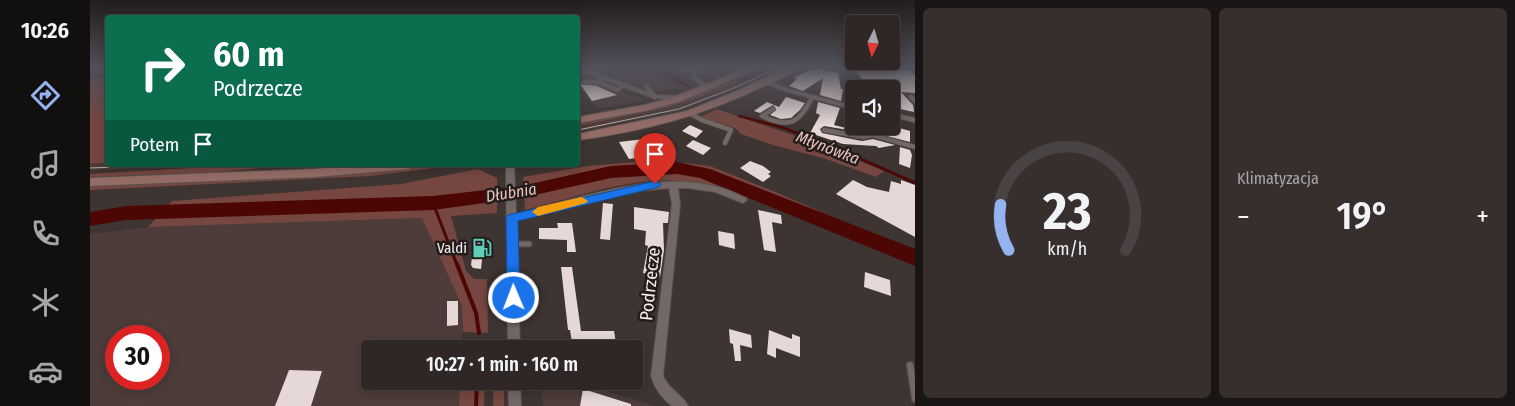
<!DOCTYPE html>
<html lang="pl">
<head>
<meta charset="utf-8">
<style>
  body { margin:0; font-family:"Fira Sans Condensed",sans-serif; background:#362f2e; color:#f1f3f6; height:100vh; display:flex; flex-direction:column; font-size:19px; white-space:nowrap }
  * { box-sizing:border-box; margin:0 }
  p { font-size:16px; color:#a7a5a7 }
  .icon { flex:none; width:28px; height:28px; fill:none; stroke:currentColor; stroke-width:2; stroke-linecap:round; stroke-linejoin:round }
  .map { position:relative; flex:1; overflow:hidden }
  .drawer { display:flex; flex-direction:column; gap:8px; padding:8px; background:#191515; width:600px }
  .drawer>* { flex:none }
  .banner { position:absolute; left:15px; top:15px; width:475px; height:152px; border-radius:5px; box-shadow:0 2px 12px #0003,0 0 0 1px #494443; background:#0b6e4f; color:#fff; overflow:hidden }
  .needle { width:32px; rotate:185deg }
  .tools { position:absolute; left:755px; top:15px; display:grid; gap:10px }
  .tools a { display:grid; place-items:center; width:55px; height:55px; border-radius:5px; background:#2e2726; box-shadow:0 2px 12px #0003,0 0 0 1px #494443; font-size:25px }
  .speed { position:absolute; left:15px; top:325px; display:flex; gap:10px; font-size:25px; font-weight:700; text-align:center }
  .speed>* { display:grid; place-content:center; width:65px; height:65px; border-radius:50%; background:#2e2726; box-shadow:0 2px 12px #0003,0 0 0 1px #494443; line-height:1 }
  .speed .limit { border:8px solid #d22; background:#fff; color:#111 }
  .pin { position:absolute; display:grid; place-items:center; width:42px; height:42px; color:#fff; margin:-51px -21px; border-radius:50% 50% 50% 0; rotate:-45deg; box-shadow:0 0 5px #0007 }
  .pin .icon { rotate:45deg }
  .me { position:absolute; width:55px; margin:-28px; rotate:359deg; stroke-linejoin:round; filter:drop-shadow(0 0 4px #0008) }
  .turn { display:flex; align-items:center; gap:18px; height:105px; padding:0 25px; font-size:22px }
  .turn .icon { width:65px; height:65px; stroke-width:2.5 }
  .turn b { display:block; font-size:35px; line-height:42px }
  .then { display:flex; align-items:center; height:48px; padding:0 25px; background:#0003; gap:10px; font-size:19px }
  .big { font-size:38px; font-weight:600; line-height:1.1 }
  .drawer .tile { flex:1; display:flex; flex-direction:column; justify-content:center; gap:8px; min-width:0; padding:0 18px; border-radius:8px; background:#362f2e }
  .drawer .dial { align-items:center; gap:0 }
  .dial svg { height:130px; overflow:visible; fill:none; stroke:#494443; stroke-width:7; stroke-linecap:round; text-anchor:middle }
  .dial text { fill:#f1f3f6; stroke:none }
  .heat { display:flex; justify-content:space-between; align-items:center; font-size:28px; direction:ltr }
  .drawer .tiles { flex:1; display:grid; gap:8px; grid-template-columns:repeat(2,1fr) }
  .trip { position:absolute; left:271px; top:340px; width:282px; height:50px; border-radius:5px; background:#2e2726; box-shadow:0 2px 12px #0003,0 0 0 1px #494443; font-weight:600; line-height:50px; text-align:center }
  main { display:flex; flex:1; min-height:0 }
  .tab-bar { display:flex; flex-direction:column; width:90px; justify-content:space-around; align-items:center; background:#12100f; color:#a7a5a7 }
  .tab-bar .icon { width:35px; height:35px }
  .tab-bar .selected { color:#95b2f1 }
  .tab-bar b { font-size:22px; color:#f1f3f6 }
  .map>svg:first-child { display:block }
  .built { fill:#4d3c39; fill-rule:evenodd }
  .green { fill:#754740 }
  .lines { fill:none; stroke-linecap:round; stroke-linejoin:round }
  .stream-far2 { stroke:#4c0704; stroke-width:2.5 }
  .stream-far1 { stroke:#4c0704; stroke-width:3 }
  .stream { stroke:#4c0704; stroke-width:4 }
  .river { fill:#4c0704; fill-rule:evenodd }
  .building { fill:#e6d8d6 }
  .service-far2-casing { stroke:#5b5250; stroke-width:5.5 }
  .service-far1-casing { stroke:#5b5250; stroke-width:7 }
  .service-casing { stroke:#5b5250; stroke-width:8 }
  .minor-casing { stroke:#5b5250; stroke-width:2 }
  .secondary-casing { stroke:#5b5250; stroke-width:2 }
  .service-far2 { stroke:#736866; stroke-width:4 }
  .service-far1 { stroke:#736866; stroke-width:4.5 }
  .service { stroke:#736866; stroke-width:5.5 }
  .minor { fill:#736866; fill-rule:evenodd }
  .secondary { fill:#946c66; fill-rule:evenodd }
  .tram { stroke:#b5adac; stroke-width:1 }
  .route { fill:#1a73e8; stroke:#114b97 }
  .slow { fill:#f59e0b }
  .labels { text-anchor:middle; stroke-width:5; stroke-linejoin:round; paint-order:stroke }
  .poi-label { font-size:15px; fill:#f3eceb; stroke:#221d1c; text-anchor:end }
  .water-label { font-size:16px; font-style:italic; fill:#f1c4bd; stroke:#221d1c }
  .near-street-label { font-size:18px; fill:#f3eceb; stroke:#221d1c }
</style>
</head>
<body>
<main>
<nav class="tab-bar">
<b>10:26</b>
<svg class="icon selected" aria-label="directions" viewBox="0 0 24 24"><path d="M12 3l9 9-9 9-9-9zM9 14v-3h6M13 9l2 2-2 2"/></svg>
<svg class="icon" aria-label="music" viewBox="0 0 24 24"><path d="M9 18V5l10-2v13"/><circle cx="6" cy="18" r="3"/><circle cx="16" cy="16" r="3"/></svg>
<svg class="icon" aria-label="phone" viewBox="0 0 24 24"><path d="M5 4h4l2 5-3 2q2 4 5 5l2-3 5 2v4C11 20 4 13 5 4z"/></svg>
<svg class="icon" aria-label="climate" viewBox="0 0 24 24"><path d="M12 3v18M4 7l16 10M4 17L20 7"/></svg>
<svg class="icon" aria-label="car" viewBox="0 0 24 24"><path d="M5 17H2v-5l4-1 3-4h7l3 4 3 1v5h-3M9 17h6M6 11h13"/><circle cx="7" cy="17" r="2"/><circle cx="17" cy="17" r="2"/></svg>
</nav>
<div class="map">
<svg width="825" height="406" viewBox="0 0 825 406">
  <rect width="100%" height="100%" fill="#3e3432"/>
  <g class="built">
    <path d="M499,68H558L585,84L593,86L569,92L549,87Z"/>
    <path d="M492,74L537,94L555,99L546,102L507,109L488,85V80Z"/>
    <path d="M649,81L655,85L592,110L488,132V126L575,108L607,98Z"/>
    <path d="M0,163H17L18,165H114L0,170Z"/>
    <path d="M332,218L372,306V349H280V381H370L369,406H0V234L58,227ZM26,336H69V379H26Z"/>
    <path d="M451,381H482L565,406H453Z"/>
  </g>
  <g class="green">
    <path d="M17,77V163H0V80Z"/>
    <path d="M646,80L649,81L607,98L575,108L488,126V123L573,107Z"/>
    <path d="M627,109L726,143L794,171L786,177L736,159L683,145L651,134L645,128L610,117Z"/>
    <path d="M568,160L620,166L683,191L825,253V266L649,192C622,184 591,179 562,181C520,184 476,200 435,210L433,177L498,166Z"/>
    <path d="M154,165H203L127,172L0,177V174Z"/>
    <path d="M343,165H367L281,176L0,190V186C114,181 229,179 343,165Z"/>
    <path d="M388,169L407,178V213L361,216L376,271L384,279H397L398,333L373,332L372,306L332,218L58,227L82,201L311,184Z"/>
    <path d="M370,381H395L394,406H369Z"/>
    <path d="M404,381H414V406H403Z"/>
  </g>
  <g class="lines">
    <g class="stream-far2">
      <path d="M566,68L596,85"/>
      <path d="M649,116L694,128L763,155"/>
    </g>
    <g class="stream-far1">
      <path d="M760,154L825,183"/>
      <path d="M343,203L367,265"/>
    </g>
    <g class="stream">
      <path d="M367,264L386,313L389,333"/>
      <path d="M386,406L387,381"/>
    </g>
    <path class="river" d="M587,162L620,169L825,249V266L610,178L587,174L521,178L431,198L343,210L36,220L0,226V212L36,206L343,196L431,186L521,166Z"/>
  </g>
  <g class="building">
    <path d="M724,68L748,73L751,89H753L751,101L730,95L733,78L713,91L699,86L707,79L704,78L719,70L723,71Z"/>
    <path d="M762,68L820,70L825,75V93L811,92L823,105L824,112L801,107V89H781Z"/>
    <path d="M490,84L507,86L527,95L502,101Z"/>
    <path d="M696,97L715,103L710,110L701,118L691,119L680,115L686,110L683,105L670,113L664,111L677,102L689,107Z"/>
    <path d="M728,102L750,108L744,125L776,133L734,126L730,129L732,133L772,141L783,139L805,145L789,148L786,146L753,144L720,133L730,115L726,113Z"/>
    <path d="M600,125L613,131L606,138L592,131Z"/>
    <path d="M778,126L803,131V126L813,129L820,131V142L781,132Z"/>
    <path d="M562,138L573,155L539,159L529,142Z"/>
    <path d="M603,140L621,148L613,155L596,146Z"/>
    <path d="M810,147L820,150L822,155L820,168L809,164Z"/>
    <path d="M660,161L673,166L681,172L678,174L681,176L673,182L650,168Z"/>
    <path d="M763,180L777,187L799,192L801,181L811,184V180L825,185V237L746,194Z"/>
    <path d="M513,203L523,204L520,240L510,239Z"/>
    <path d="M544,207L579,212L578,223H573L574,250L570,277L553,273L558,246L555,245L556,231L544,229Z"/>
    <path d="M668,210L691,215L692,224L682,222L686,252L674,250Z"/>
    <path d="M467,223H482L486,252H477V240L449,239V228H468Z"/>
    <path d="M628,231L644,234L645,249L629,245Z"/>
    <path d="M384,242H394L391,269L383,268L381,265Z"/>
    <path d="M471,267H482L491,331H524L527,349H483L480,330H478Z"/>
    <path d="M775,272L800,280L801,296L774,287Z"/>
    <path d="M357,301H368V325L357,326Z"/>
    <path d="M639,329L661,335L662,348L650,345L651,361H645L643,344L640,343Z"/>
    <path d="M679,330L702,339V334L710,337V357L686,348V358L677,354Z"/>
    <path d="M199,370L232,371L221,406H185Z"/>
    <path d="M493,389L541,404V406H490Z"/>
  </g>
  <g class="lines">
    <defs>
      <g id="service-far2">
        <path d="M592,68L606,71"/>
        <path d="M609,68L604,73V77L617,88"/>
        <path d="M506,75L514,68"/>
        <path d="M488,77L493,70"/>
        <path d="M513,78L508,82L527,90L533,85"/>
        <path d="M494,82H508"/>
        <path d="M557,87L565,97"/>
        <path d="M488,94L489,97"/>
        <path d="M821,97L825,101"/>
        <path d="M683,109L672,116C699,129 710,123 722,97"/>
        <path d="M599,113L612,120L641,130L635,143"/>
        <path d="M734,130L773,137L783,135L825,147"/>
      </g>
      <path id="service-far1" d="M423,244H439"/>
      <path id="service" d="M820,365L825,399"/>
      <g id="minor">
        <path d="M488,68H493L566,95L590,96L593,98L590,100L563,98L488,70Z"/>
        <path d="M676,80L699,89L764,106V110L695,91L674,83V81Z"/>
        <path d="M801,113L825,118V122L801,117Z"/>
        <path d="M416,165H424L426,214C489,199 563,170 628,187C637,189 647,194 656,198L657,200L653,203L625,192L598,188H588L590,204L573,376C579,390 594,396 598,406H582C571,397 565,389 561,376L582,204L579,188L538,192L426,220L430,349H418Z"/>
        <path d="M418,381H430L431,406H419Z"/>
      </g>
      <g id="secondary">
        <path d="M657,68H670L589,102L555,111L488,123V117L554,105L581,98Z"/>
        <path d="M696,68H708C700,76 685,81 674,86C615,115 552,132 488,140V134L597,111L649,90Z"/>
        <path d="M270,165H325L319,169L225,177L0,186V178L225,169Z"/>
      </g>
    </defs>
    <use href="#service-far2" class="service-far2-casing"/>
    <use href="#service-far1" class="service-far1-casing"/>
    <use href="#service" class="service-casing"/>
    <use href="#minor" class="minor-casing"/>
    <use href="#secondary" class="secondary-casing"/>
    <use href="#service-far2" class="service-far2"/>
    <use href="#service-far1" class="service-far1"/>
    <use href="#service" class="service"/>
    <use href="#minor" class="minor"/>
    <use href="#secondary" class="secondary"/>
    <g class="tram">
      <path d="M488,130L589,109L644,88L688,68"/>
      <path d="M0,168L82,165"/>
    </g>
  </g>
  <linearGradient id="sky" x2="0" y2="1"><stop stop-color="#221d1c"/><stop offset="0.54" stop-color="#52505a"/><stop offset="1" stop-color="#52505a" stop-opacity="0"/></linearGradient>
  <rect width="825" height="125" fill="url(#sky)"/>
  <path class="route" d="M565,181L571,184L569,187L428,221L430,298L428,302L424,303L419,302L417,298L416,218L418,215Z"/>
  <path class="slow" d="M492,197L498,201L496,203L448,216L442,212L448,207Z"/>
  <defs>
    <symbol id="fuel-bare" viewBox="-9 -9 18 18"><path d="M-5.5-6h7V0h2V4h1.3V-2.5L3-4.5l.8-.8L6-3V5H2.5V1h-1V6h-7ZM-4.2-4.7v3.2H.2V-4.7Z" fill="#5dceb9" stroke="#221d1c" stroke-width="2.5" paint-order="stroke"/></symbol>
  </defs>
  <g fill-rule="evenodd">
    <use href="#fuel-bare" x="378" y="234" width="28" height="28"/>
  </g>
  <g class="labels">
    <g class="poi-label">
      <text x="377" y="253">Valdi</text>
    </g>
    <g class="water-label">
      <text transform="translate(738 147) rotate(21)" y="6">Młynówka</text>
      <text transform="translate(421 192) rotate(-9)" y="6">Dłubnia</text>
    </g>
    <g class="near-street-label">
      <text transform="translate(560 284) rotate(-84)" y="6">Podrzecze</text>
    </g>
  </g>
</svg>
<div class="tools">
<a><svg class="needle" viewBox="-14 -14 28 28"><path d="M0-13l5 13h-10z" fill="#e53935"/><path d="M0 13l5-13h-10z" fill="#a7a5a7"/></svg></a>
<a><svg class="icon" aria-label="sound" viewBox="0 0 24 24"><path d="M4 9h4l5-4v14l-5-4H4zM17 9q2 3 0 6"/></svg></a>
</div>
<div class="speed"><div class="limit">30</div></div>
<div class="pin" style="left:565px;top:184px;background:#d93025"><svg class="icon" aria-label="arrive" viewBox="0 0 24 24"><path d="M6 21V4h12l-3 4 3 4H6"/></svg></div>
<svg class="me" style="left:424px;top:298px" viewBox="-20 -20 40 40"><circle r="17" fill="#1a73e8" stroke="#fff" stroke-width="3"/><path d="M0-11L8 9 0 5-8 9z" fill="#fff"/></svg>
<div class="trip">10:27 · 1 min · 160 m</div>
<div class="banner">
<div class="turn"><svg class="icon" aria-label="right" viewBox="0 0 24 24"><path d="M7 20v-9h11M14 6l5 5-5 5"/></svg><div><b>60 m</b>Podrzecze</div></div>
<div class="then">Potem<svg class="icon" aria-label="arrive" viewBox="0 0 24 24"><path d="M6 21V4h12l-3 4 3 4H6"/></svg></div>
</div>
</div>
<section class="drawer">
<div class="tiles">
<div class="tile dial"><svg viewBox="0 0 100 80">
<path d="M14 69A42 42 0 1 1 86 69"/>
<path d="M14 69A42 42 0 0 1 9 41" stroke="#95b2f1"/>
<text x="50" y="56" font-size="32" font-weight="700">23</text>
<text x="50" y="72" font-size="11">km/h</text>
</svg></div>
<div class="tile"><p>Klimatyzacja</p>
<div class="heat"><a>−</a><b class="big">19°</b><a>+</a></div>
</div>
</div>
</section>
</main>
</body>
</html>
